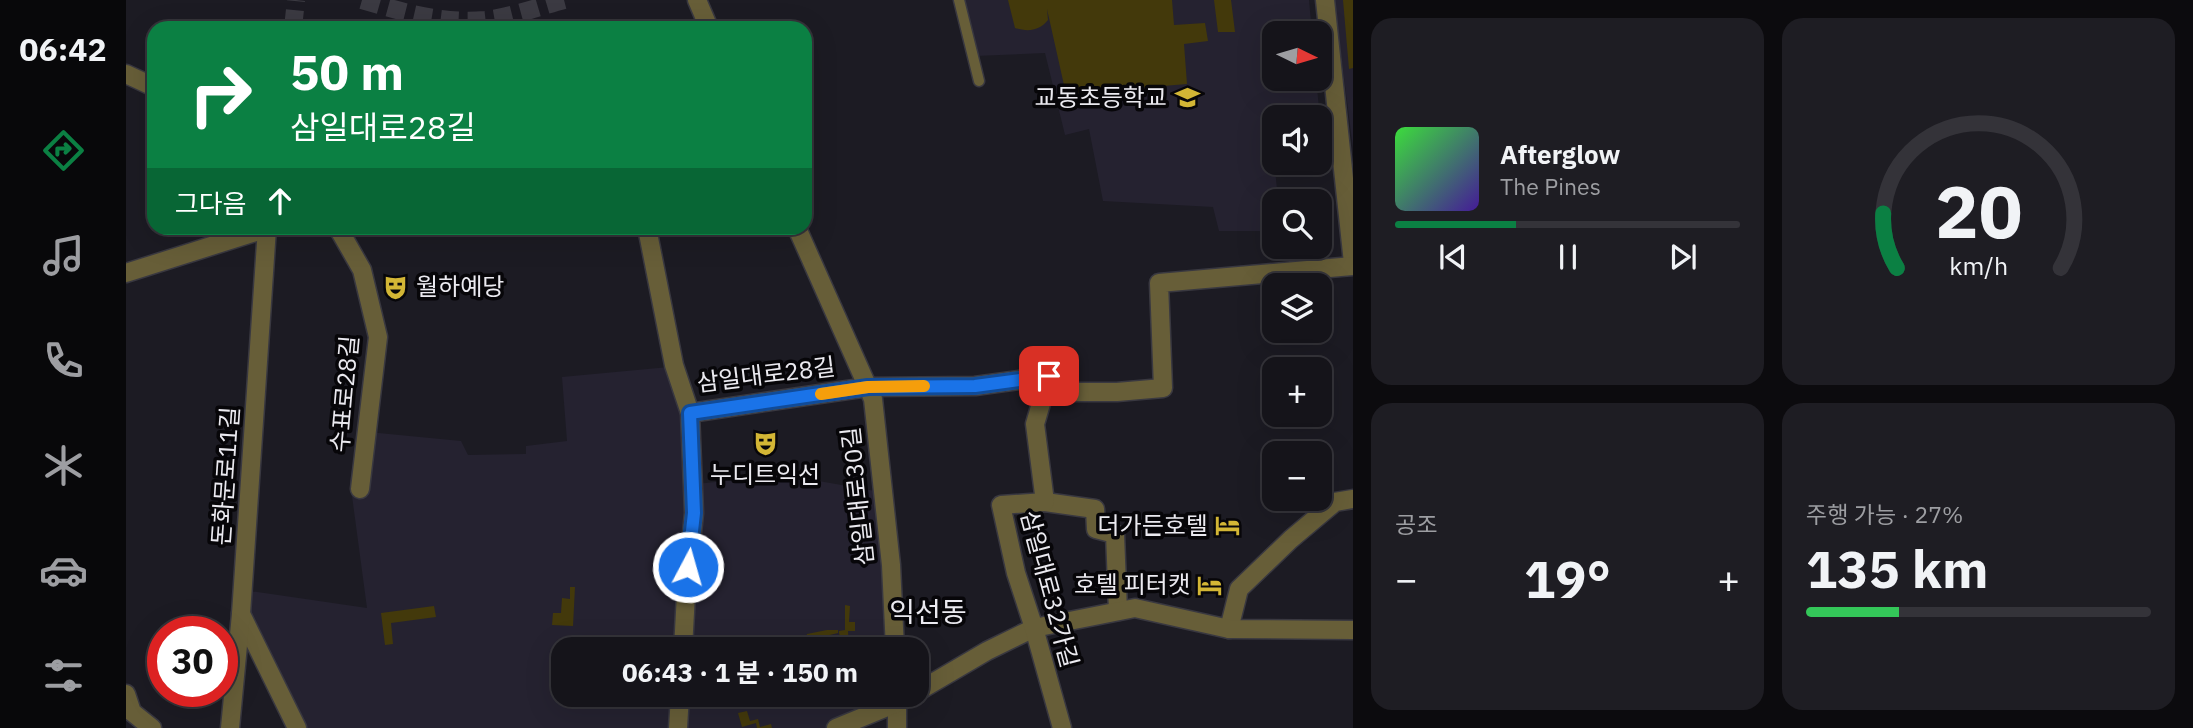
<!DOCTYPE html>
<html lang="ko">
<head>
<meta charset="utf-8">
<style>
  body { margin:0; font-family:"IBM Plex Sans","Noto Sans KR",sans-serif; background:#1e1d23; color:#f1f3f6; height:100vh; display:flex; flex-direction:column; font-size:26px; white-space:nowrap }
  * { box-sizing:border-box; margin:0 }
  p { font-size:23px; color:#9d9ea2 }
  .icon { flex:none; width:38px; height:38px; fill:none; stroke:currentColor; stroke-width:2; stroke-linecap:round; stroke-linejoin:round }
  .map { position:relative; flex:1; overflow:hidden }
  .drawer { display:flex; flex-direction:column; gap:18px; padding:18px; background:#0c0b0e; width:840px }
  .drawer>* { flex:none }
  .top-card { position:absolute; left:21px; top:21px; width:665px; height:214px; border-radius:21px; box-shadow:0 7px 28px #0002,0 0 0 2px #343339; background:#0b8043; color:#fff; overflow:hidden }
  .needle { width:46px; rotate:95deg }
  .controls { position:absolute; left:1136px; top:21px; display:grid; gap:14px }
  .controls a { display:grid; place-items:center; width:70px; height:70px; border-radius:14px; background:#15141a; box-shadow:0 7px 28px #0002,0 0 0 2px #343339; font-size:35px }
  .speed { position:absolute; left:21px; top:616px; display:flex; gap:14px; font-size:35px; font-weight:700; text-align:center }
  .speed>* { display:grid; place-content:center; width:91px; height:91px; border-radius:50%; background:#15141a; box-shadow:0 7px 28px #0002,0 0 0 2px #343339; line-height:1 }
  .speed .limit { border:10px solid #d22; background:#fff; color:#111 }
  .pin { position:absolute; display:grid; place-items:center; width:60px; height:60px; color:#fff; margin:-30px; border-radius:14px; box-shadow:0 4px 10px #0006 }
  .me { position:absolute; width:77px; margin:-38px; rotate:6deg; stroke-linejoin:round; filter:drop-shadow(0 0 5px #0008) }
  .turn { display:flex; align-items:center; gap:24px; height:147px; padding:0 28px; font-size:32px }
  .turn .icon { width:91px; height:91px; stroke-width:2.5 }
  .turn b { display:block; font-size:49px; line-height:60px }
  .then { display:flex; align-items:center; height:66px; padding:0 28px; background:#0003; gap:14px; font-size:26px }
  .big { font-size:52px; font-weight:700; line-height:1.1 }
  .drawer .widget { flex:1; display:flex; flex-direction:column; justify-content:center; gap:10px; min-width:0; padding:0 24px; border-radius:21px; background:#1e1d23 }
  .drawer .dial { align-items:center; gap:0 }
  .dial svg { height:182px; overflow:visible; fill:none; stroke:#343339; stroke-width:7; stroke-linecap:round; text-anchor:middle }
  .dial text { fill:#f1f3f6; stroke:none }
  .song { display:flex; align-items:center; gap:21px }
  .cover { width:84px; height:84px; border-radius:10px; background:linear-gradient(135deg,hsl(120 70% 55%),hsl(260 70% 35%)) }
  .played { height:7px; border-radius:4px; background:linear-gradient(90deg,#0b8043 35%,#343339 35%) }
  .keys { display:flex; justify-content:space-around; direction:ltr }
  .heat { display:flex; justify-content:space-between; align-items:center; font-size:38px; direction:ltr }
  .charge { height:10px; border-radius:5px; background:linear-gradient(90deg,#34c759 27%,#343339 0) }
  .drawer .tiles { flex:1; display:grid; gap:18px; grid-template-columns:repeat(2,1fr) }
  .trip { position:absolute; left:425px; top:637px; width:378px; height:70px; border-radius:21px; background:#15141a; box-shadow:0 7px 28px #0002,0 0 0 2px #343339; font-weight:700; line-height:70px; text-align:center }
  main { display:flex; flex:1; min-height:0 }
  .tab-bar { display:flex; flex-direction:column; width:126px; justify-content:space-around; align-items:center; background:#08080a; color:#9d9ea2 }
  .tab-bar .icon { width:49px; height:49px }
  .tab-bar .current { color:#0b8043 }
  .tab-bar b { font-size:32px; color:#f1f3f6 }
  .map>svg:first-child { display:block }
  .built { fill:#252230 }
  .green { fill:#43390b }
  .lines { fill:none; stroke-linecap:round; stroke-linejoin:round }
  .tertiary-tunnel { stroke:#3b3a42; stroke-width:18; stroke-dasharray:18 9; stroke-linecap:butt }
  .primary-tunnel { stroke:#3b3a42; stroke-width:18; stroke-dasharray:18 9; stroke-linecap:butt }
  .service-casing { stroke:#393840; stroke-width:13 }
  .minor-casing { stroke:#393840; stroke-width:21 }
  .tertiary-casing { stroke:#393840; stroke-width:21 }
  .service { stroke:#675e38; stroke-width:10 }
  .minor { stroke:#675e38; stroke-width:18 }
  .tertiary { stroke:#675e38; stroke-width:18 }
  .route-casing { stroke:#114b97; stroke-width:18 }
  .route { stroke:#1a73e8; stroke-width:12 }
  .slow { stroke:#f59e0b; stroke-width:12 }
  .labels { text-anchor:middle; stroke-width:7; stroke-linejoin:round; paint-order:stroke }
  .poi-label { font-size:24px; fill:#ebeaf0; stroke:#070609; text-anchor:end }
  .street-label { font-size:24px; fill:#ebeaf0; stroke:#070609 }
  .quarter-label { font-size:28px; fill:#ebeaf0; stroke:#070609 }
</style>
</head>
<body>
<main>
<nav class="tab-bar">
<b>06:42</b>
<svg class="icon current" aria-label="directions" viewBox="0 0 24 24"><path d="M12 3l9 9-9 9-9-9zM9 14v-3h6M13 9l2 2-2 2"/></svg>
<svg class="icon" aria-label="music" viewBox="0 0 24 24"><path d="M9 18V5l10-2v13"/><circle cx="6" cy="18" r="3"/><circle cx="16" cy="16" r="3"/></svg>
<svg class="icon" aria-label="phone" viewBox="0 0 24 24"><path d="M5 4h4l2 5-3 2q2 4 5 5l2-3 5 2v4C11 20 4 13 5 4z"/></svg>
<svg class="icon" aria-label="climate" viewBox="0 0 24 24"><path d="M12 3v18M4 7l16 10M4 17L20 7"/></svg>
<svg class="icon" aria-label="car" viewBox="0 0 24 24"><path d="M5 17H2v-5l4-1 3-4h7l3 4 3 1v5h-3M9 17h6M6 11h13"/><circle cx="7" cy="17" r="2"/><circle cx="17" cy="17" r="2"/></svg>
<svg class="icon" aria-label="filters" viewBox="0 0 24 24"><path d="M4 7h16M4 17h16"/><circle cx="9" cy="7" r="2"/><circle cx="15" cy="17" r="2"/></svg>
</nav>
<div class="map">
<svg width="1227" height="728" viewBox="0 0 1227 728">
  <rect width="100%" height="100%" fill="#1c1b23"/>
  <g class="built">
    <path d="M833,0H1183L1186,33H1148V79H1190L1194,117H1148V124H1145L1152,201H1148V231H1093L1087,207L977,201L963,129L939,135L919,53L849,56Z"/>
    <path d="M1208,0H1227V148Z"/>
    <path d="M543,367L569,406L570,484L659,475L766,494L776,649H438V695H775L699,728H171L115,614L117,590L241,608L224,481L232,431L335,441L342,455L400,454V446L441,441L436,377Z"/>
  </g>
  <g class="green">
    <path d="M882,0H1046L1048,25L1079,23L1082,41L1058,44L1061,84L940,94L921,9L922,20C913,31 902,32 889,28Z"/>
    <path d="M1088,0H1105L1109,32H1092Z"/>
    <path d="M1217,0H1227V68L1223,69Z"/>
    <path d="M444,587H449L447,626L426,625L427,613H435L436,598L444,599Z"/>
    <path d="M719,605L724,606L723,622H729V631H722L723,649H717L713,633V631L719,630Z"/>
    <path d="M308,606L310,617L265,623L267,644L259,645L255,613Z"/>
    <path d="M701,630H712V633L679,641V647L665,649L664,637H680L681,634Z"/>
    <path d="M621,711L624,721L632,719L634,727L645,724L646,728H631L630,723L616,727L612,713Z"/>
  </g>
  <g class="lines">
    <path class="tertiary-tunnel" d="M167,28L170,0"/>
    <path class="primary-tunnel" d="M236,0C277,12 316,24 359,20C385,17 412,7 438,0"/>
    <defs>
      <path id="service" d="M833,0L853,81"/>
      <g id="minor">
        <path d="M571,0L583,28"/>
        <path d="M1199,0L1227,263"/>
        <path d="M0,74L28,87"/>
        <path d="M212,228L236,270L252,337L234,489"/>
        <path d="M521,228L548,365L564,413L568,513L560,594L557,649"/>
        <path d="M671,228L747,399L765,565L769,649"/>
        <path d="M0,273L142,228"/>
        <path d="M564,413L742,387L849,386L923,376"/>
        <path d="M919,502L969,509L970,529L989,534L992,611"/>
        <path d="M115,614L171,728"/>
        <path d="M1103,629L1113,589L1165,539L1209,502L1227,499"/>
        <path d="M791,692L861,651L908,628L1009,608L1103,629L1227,630"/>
        <path d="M0,694L6,712L26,728"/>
        <path d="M771,695V728"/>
        <path d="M552,728L554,695"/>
        <path d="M710,728L771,703L785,695"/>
        <path d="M936,728L908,628L890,573L875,505L919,502L909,424L923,376L941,392H991L1037,388L1033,283L1227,266"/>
      </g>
      <path id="tertiary" d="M104,728L115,614L141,228"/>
    </defs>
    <use href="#service" class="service-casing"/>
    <use href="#minor" class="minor-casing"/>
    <use href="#tertiary" class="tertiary-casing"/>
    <use href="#service" class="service"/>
    <use href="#minor" class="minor"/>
    <use href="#tertiary" class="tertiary"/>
  </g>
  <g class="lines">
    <defs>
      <path id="route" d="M562,567L568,513L564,413L742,387L849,386L923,376"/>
    </defs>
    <use href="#route" class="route-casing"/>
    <use href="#route" class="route"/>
    <path class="slow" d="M695,394L742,387L798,386"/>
  </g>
  <defs>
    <symbol id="school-bare" viewBox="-9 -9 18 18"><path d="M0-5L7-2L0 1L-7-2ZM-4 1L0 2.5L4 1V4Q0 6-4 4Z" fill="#d3b635" stroke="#070609" stroke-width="2.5" paint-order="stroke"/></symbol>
    <symbol id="theatre-bare" viewBox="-9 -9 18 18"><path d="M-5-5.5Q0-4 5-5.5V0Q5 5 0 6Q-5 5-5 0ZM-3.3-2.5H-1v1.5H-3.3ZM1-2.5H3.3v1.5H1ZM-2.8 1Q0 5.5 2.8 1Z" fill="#d3b635" stroke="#070609" stroke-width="2.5" paint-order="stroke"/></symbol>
    <symbol id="hotel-bare" viewBox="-9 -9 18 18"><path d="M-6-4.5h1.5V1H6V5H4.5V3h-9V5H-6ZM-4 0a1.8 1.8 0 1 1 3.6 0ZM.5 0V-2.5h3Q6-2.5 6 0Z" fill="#d3b635" stroke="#070609" stroke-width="2.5" paint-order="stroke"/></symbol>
  </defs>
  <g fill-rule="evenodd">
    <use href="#school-bare" x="1044" y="80" width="35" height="35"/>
    <use href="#theatre-bare" x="252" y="270" width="35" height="35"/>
    <use href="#theatre-bare" x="622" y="426" width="35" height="35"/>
    <use href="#hotel-bare" x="1084" y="508" width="35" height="35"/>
    <use href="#hotel-bare" x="1066" y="568" width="35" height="35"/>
  </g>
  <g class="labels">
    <g class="poi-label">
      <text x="1041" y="106">교동초등학교</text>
      <text x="290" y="295" text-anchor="start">월하예당</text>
      <text x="639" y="483" text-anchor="middle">누디트익선</text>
      <text x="1082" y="534">더가든호텔</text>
      <text x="1064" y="593">호텔 피터캣</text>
    </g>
    <g class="street-label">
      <text transform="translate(640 375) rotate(-7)" y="8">삼일대로28길</text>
      <text transform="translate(219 394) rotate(-85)" y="8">수표로28길</text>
      <text transform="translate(100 476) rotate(-86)" y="8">돈화문로11길</text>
      <text transform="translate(732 496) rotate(-96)" y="8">삼일대로30길</text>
      <text transform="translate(923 589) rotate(75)" y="8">삼일대로32가길</text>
    </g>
    <g class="quarter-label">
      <text x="802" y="622">익선동</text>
    </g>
  </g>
</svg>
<div class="controls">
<a><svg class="needle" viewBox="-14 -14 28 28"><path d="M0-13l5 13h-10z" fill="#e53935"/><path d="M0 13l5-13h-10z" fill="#9d9ea2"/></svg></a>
<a><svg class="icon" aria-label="sound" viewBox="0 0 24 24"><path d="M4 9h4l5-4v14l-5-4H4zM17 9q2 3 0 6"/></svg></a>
<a><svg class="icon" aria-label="search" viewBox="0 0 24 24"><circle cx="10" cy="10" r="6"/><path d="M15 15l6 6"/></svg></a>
<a><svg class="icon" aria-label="layers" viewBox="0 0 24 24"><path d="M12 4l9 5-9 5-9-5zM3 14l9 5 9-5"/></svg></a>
<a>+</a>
<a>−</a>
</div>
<div class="speed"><div class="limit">30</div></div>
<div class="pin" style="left:923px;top:376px;background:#d93025"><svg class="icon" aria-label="arrive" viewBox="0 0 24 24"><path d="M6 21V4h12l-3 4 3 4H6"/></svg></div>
<svg class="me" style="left:562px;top:567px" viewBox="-20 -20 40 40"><circle r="17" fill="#1a73e8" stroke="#fff" stroke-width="3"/><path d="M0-11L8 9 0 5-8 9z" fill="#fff"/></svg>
<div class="trip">06:43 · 1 분 · 150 m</div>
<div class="top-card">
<div class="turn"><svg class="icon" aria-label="right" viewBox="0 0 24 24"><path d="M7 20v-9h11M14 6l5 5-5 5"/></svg><div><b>50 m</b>삼일대로28길</div></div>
<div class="then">그다음<svg class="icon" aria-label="ahead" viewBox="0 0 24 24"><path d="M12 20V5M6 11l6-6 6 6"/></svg></div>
</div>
</div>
<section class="drawer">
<div class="tiles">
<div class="widget">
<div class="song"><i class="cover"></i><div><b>Afterglow</b><p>The Pines</p></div></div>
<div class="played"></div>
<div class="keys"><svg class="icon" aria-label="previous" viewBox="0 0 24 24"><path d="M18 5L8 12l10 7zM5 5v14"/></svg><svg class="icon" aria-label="pause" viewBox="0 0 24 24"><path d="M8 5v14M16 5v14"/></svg><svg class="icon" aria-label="next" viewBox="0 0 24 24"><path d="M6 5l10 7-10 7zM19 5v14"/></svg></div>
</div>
<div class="widget dial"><svg viewBox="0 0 100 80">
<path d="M14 69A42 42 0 1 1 86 69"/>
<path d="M14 69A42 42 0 0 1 8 45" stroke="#0b8043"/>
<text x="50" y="56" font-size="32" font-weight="700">20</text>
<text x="50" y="72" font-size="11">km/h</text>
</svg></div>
<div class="widget"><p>공조</p>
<div class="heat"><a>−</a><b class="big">19°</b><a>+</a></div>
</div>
<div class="widget"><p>주행 가능 · 27%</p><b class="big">135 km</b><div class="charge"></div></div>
</div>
</section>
</main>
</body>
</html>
